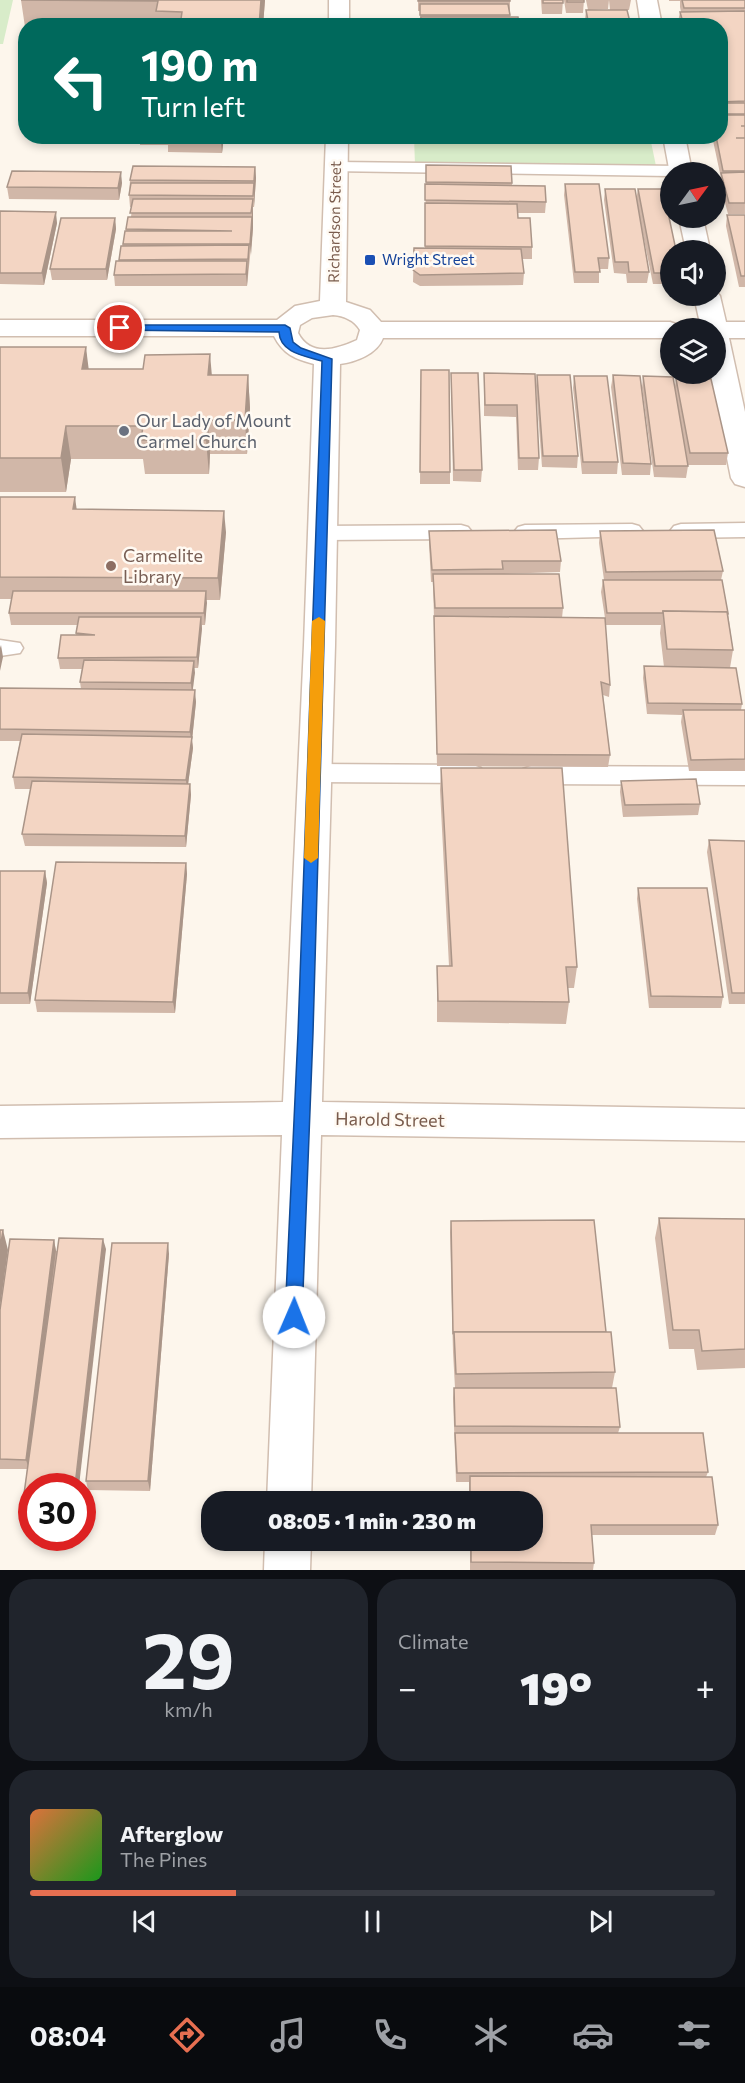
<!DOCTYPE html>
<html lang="en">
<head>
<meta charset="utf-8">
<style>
  body { margin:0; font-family:Commissioner,sans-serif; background:#20242c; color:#f1f3f6; height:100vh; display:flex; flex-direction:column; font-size:22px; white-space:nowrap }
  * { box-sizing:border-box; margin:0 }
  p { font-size:20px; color:#9ea1a6 }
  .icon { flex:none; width:33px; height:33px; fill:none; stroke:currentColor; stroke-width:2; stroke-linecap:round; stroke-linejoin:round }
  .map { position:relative; height:1570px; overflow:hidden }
  .panel { display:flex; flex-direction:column; gap:9px; padding:9px; background:#0d0f14; flex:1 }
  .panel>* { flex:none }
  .guide { position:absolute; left:18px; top:18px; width:710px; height:126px; border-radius:24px; box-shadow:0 3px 9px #0003; background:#00695c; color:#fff; overflow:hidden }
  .needle { width:39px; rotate:57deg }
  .controls { position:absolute; left:660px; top:162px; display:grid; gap:12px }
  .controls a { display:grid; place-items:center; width:66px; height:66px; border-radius:50%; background:#171b24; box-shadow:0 3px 9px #0003; font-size:30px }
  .speed { position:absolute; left:18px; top:1473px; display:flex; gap:12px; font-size:30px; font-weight:700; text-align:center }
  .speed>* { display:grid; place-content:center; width:78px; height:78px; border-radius:50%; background:#171b24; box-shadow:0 3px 9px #0003; line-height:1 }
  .speed .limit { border:9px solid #d22; background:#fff; color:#111 }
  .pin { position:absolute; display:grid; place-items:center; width:51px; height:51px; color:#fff; margin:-26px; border:3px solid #fff; border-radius:50%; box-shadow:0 2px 6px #0007 }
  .me { position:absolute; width:66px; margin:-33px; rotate:1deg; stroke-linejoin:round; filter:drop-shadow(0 0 4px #0008) }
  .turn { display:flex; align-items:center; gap:21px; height:126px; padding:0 24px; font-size:27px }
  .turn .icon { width:78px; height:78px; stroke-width:2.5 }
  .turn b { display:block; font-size:42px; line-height:51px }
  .big { font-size:45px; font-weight:800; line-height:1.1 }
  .panel .widget { flex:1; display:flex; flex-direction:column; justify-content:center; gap:9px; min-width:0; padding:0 21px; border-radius:24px; background:#20242c }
  .panel .dial { align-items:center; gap:0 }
  .dial b { font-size:78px; line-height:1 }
  .song { display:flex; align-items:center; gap:18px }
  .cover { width:72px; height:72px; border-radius:9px; background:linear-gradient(135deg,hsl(20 70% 55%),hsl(120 70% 35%)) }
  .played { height:6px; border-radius:3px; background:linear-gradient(90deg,#e76f51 30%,#363941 30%) }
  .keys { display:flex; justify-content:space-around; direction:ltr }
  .heat { display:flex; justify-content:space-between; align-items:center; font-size:33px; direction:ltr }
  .panel .tiles { flex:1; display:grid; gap:9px; grid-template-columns:1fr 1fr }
  .widget:last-child { grid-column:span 2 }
  .trip { position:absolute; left:201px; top:1491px; width:342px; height:60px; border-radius:24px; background:#171b24; box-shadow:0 3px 9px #0003; font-weight:800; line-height:60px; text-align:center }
  .menu { display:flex; height:96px; justify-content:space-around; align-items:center; background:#090b0e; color:#9ea1a6 }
  .menu .icon { width:42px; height:42px }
  .menu .current { color:#e76f51 }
  .menu b { font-size:27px; color:#f1f3f6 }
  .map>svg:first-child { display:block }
  .green { fill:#d8ecc9 }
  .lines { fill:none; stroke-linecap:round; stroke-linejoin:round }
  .lane-casing { stroke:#d1beb0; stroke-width:3 }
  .street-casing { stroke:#d1beb0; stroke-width:3 }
  .lane { fill:#fff; fill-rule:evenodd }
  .street { fill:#fff; fill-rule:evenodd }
  .wall { fill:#d1b7a8 }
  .shaded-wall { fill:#aa9588 }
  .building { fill:#f3d5c3; stroke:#aa9588; stroke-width:1.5 }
  .route { fill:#1a73e8; stroke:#114b97; stroke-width:1.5 }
  .slow { fill:#f59e0b }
  .transit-dot { fill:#1a4fb4; stroke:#fffaf3; stroke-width:2 }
  .worship-dot { fill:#6b7280; stroke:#fffaf3; stroke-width:2 }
  .education-dot { fill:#8d6e63; stroke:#fffaf3; stroke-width:2 }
  .labels { text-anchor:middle; stroke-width:5; stroke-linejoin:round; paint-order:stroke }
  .far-street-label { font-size:15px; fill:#7a5c4d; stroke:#fffaf3 }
  .far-transit-label { font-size:15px; fill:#164399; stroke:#fffaf3; text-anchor:start }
  .worship-label { font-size:18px; fill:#5b616d; stroke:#fffaf3; text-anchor:start }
  .education-label { font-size:18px; fill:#785e54; stroke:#fffaf3; text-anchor:start }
  .street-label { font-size:18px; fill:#7a5c4d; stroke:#fffaf3 }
</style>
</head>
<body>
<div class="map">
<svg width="745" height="1570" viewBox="0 0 745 1570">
  <rect width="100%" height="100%" fill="#fdf6ec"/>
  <g class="green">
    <path d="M0,0H13L3,44H0Z"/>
    <path d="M414,137H650L656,166L415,165Z"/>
  </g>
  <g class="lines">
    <defs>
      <g id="lane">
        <path d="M336,162L681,166L689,171L670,172V176L330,171L328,167Z"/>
        <path d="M745,523V537L681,538L674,536L670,531L674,526L681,524Z"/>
        <path d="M632,524L639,526L643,531L639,536L525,539L518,537L514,532L518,527L525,525Z"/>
        <path d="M461,525L468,527L472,532L468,537L461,539L322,540L315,538L311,533L315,528L322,526Z"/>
        <path d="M0,640L20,643L23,648L20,653L0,656Z"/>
        <path d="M314,764L473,765L481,768L485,774L481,780L473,783L314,782L306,779L302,773L306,767Z"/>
        <path d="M531,766L745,767V785L531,784L523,781L519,775L523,769Z"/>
      </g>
      <g id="street">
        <rect x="329" y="0" width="20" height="26"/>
        <path d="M637,0H657L662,26H641Z"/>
        <path d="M326,136H348L346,302L370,310L381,322H670L679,325L682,328H670V338H383C377,354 356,362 340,364L335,645L322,1102L745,1109V1141L321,1135L311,1502H267L282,1135L0,1138V1106L283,1102L304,645L314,364C295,359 283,354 274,336H0V320H277L295,306L320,301ZM333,315C344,316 354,320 360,330L357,340C337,349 311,358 298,333L300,325L312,318Z"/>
        <path d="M663,136H685L692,172L670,174Z"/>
        <path d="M679,218H703L710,250H686Z"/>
        <path d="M716,291L720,296L726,322H745V338H729L745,412V487L735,484L731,478L710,374H716V328H701L694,296H716Z"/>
        <path d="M265,1540H311L310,1570H264Z"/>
      </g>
    </defs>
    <use href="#lane" class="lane-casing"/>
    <use href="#street" class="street-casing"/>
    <use href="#lane" class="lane"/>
    <use href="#street" class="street"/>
  </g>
  <g class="wall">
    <path d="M21,0H265L263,26H26V27H25Z"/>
    <path d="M418,0H510V17L519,26H420V11H418Z"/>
    <path d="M541,0H563L562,14H542Z"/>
    <path d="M564,0H584L583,13H566Z"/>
    <path d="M586,0H609L608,9L588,10Z"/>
    <path d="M609,0H631L629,10H627L631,26H586L585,20L586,10H610Z"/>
    <path d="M669,0H745V214H728L720,184L721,178L712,136H720V26H679L678,22L680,12H681L680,7V1H669Z"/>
    <path d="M102,136H224L222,153L168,152V145H140V141L103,140Z"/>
    <path d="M426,165L511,166L512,185L546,202L545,213H517L518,218L532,247V259H522L524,273L523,285L420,286L413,282L414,248H425Z"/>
    <path d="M255,167L256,178L254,207H253V228L247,286H115L114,275L119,261L126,229L131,217L132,207H130L129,195L130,180Z"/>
    <path d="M122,183L119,200L9,199L7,187Z"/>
    <path d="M565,184L609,258L608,269H599V283H574L564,195Z"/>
    <path d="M605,189L649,272L647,283H627L626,274L614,273L604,200Z"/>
    <path d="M638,189L670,250V284H653L636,200Z"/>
    <path d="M0,211L57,223L44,285L0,284Z"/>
    <path d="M727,215H745V287H739L726,226Z"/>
    <path d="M115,218L116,229L107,280H52L50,269Z"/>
    <path d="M0,347L89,369L212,375H248L250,408L247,454H210L209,474H145L143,459H71L66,492H0Z"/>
    <path d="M421,370L450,472V484H420Z"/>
    <path d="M451,373L482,470L481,482L453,481Z"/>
    <path d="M484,373L535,374L539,458L538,470H518L516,417L484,416Z"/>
    <path d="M537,375L578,456L577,468L542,467L536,386Z"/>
    <path d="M613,375L651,464L650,475H622L611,387Z"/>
    <path d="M574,376L618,462L617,474H582L573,388Z"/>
    <path d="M643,376L675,386L676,379L728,453L726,465H688L683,435L688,466L686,478L654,477L642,388Z"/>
    <path d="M0,497L226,532L220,600H206L205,625H202L198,668H194L193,690L196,702L192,740L193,748L188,784H190L191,795L186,847L25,846L22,834L31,789H15L13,777L20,741H0V688L81,689L80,682L82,669H60L58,658L76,635L77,625H11L9,613L12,599H0Z"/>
    <path d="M429,531L561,561L560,572L503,574L563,608L562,618H605L601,592L603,580H604L599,543L600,531L723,571L721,580L728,613L733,650L730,668L742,704L741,710H745V771H689L681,722L682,715L647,714L643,678L644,666L664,667L660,633L661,625H605L610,685L609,697L603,695L610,755L608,767L437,766L434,619L433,582H431L429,543Z"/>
    <path d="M441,768L577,967L574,988H568L569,1002L566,1024L437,1022V966H449L440,790Z"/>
    <path d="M621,781L700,804L698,815L623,817L620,792Z"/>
    <path d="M709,840L745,841V1004H729L707,852Z"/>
    <path d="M186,863L187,874L175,1013L37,1012L35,1000Z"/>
    <path d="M0,871H45L47,883L30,1004H0Z"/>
    <path d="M638,888L723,997L721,1008H649L637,899Z"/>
    <path d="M659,1218L745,1219V1368L697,1370L694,1349H669L655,1238Z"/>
    <path d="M451,1221L606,1332L615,1372L612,1388L620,1427L618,1433L708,1472L706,1477L718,1525L715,1535H592L594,1563L593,1570H470V1540H532V1502H469V1482H456L453,1398L454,1388H455L453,1352L450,1232Z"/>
    <path d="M54,1240L56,1251L106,1249L32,1486V1503H27L24,1494L27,1469H0V1310Z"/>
    <path d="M169,1254L150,1491L88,1490L86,1481Z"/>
  </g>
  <g class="shaded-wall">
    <path d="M261,0H265L263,26H259Z"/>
    <path d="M222,136H224L222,153L221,142Z"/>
    <path d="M255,167L256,178L254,207V181Z"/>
    <path d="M121,172L122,183L119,200L118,188Z"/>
    <path d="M253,199V228L251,255L250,244Z"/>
    <path d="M56,212L57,223L44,285L42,273Z"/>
    <path d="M115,218L116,229L107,280L106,269Z"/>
    <path d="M249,245V257L248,271V259Z"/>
    <path d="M247,261L248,272L247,286L246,274Z"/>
    <path d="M86,347L90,380L82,369Z"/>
    <path d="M210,354L213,388L208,375Z"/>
    <path d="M248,375L250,408L247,454L245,420Z"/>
    <path d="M208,420L210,454L209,474L206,440Z"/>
    <path d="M66,426L71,459L66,492L61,458Z"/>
    <path d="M75,497L78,519L73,509Z"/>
    <path d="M224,511L226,532L220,600L218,578Z"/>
    <path d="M206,591L207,603L205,625L204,613Z"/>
    <path d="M201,617L202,629L198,668L197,657Z"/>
    <path d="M1,645L3,657L0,671V648Z"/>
    <path d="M194,661L195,673L192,695L191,683Z"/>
    <path d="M195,690L196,702L192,740L193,748L187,792L186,780L191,740L190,732Z"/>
    <path d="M190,784L191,795L186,847L185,836Z"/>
    <path d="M186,863L187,874L175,1013L173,1002Z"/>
    <path d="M45,871L47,883L30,1004L28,993Z"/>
    <path d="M3,1230L8,1250L0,1308V1249Z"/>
    <path d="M103,1239L106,1249L79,1486H75Z"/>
    <path d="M54,1240L56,1251L29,1469L26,1460Z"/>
    <path d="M168,1243L169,1254L150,1491L148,1481Z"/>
  </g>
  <g class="building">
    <path d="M21,0H261L259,26H180L182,12L156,11L158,1Z"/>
    <rect x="418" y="0" width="92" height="1"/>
    <rect x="543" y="0" width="20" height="3"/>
    <rect x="567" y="0" width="17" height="2"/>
    <path d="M682,0H745V8H684Z"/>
    <path d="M420,4H508L510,15H420Z"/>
    <path d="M586,10H627L631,26H589Z"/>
    <path d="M745,11V101L720,102V26H684L680,12Z"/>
    <path d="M421,17H518L519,26H421Z"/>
    <rect x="720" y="103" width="25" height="11"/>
    <path d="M720,115H745V126H741H745V138H736H745V171H723L716,136H720Z"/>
    <path d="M168,136H222L221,142L167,141Z"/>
    <path d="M426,165L511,166L512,183L426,182Z"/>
    <path d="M133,166L255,167L254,181L130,180Z"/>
    <path d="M12,171L121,172L118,188L7,187Z"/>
    <path d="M745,172V203H729L721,173Z"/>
    <path d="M131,183H254L253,196L129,195Z"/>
    <path d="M425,184L545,186L546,202L425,200Z"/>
    <path d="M565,184H599L609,258H598L600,272H575Z"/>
    <path d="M605,189H635L649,272H629L628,262H615Z"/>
    <path d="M638,189H663L676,250H670V273H654Z"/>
    <path d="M133,199H253L251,213H130Z"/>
    <path d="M425,203L517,204L518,218H530L532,247L425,246Z"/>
    <path d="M0,211L56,212L42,273H0Z"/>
    <path d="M727,215H745V276H741Z"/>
    <path d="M128,217H252L250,244H123L125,231H232L126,229Z"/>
    <path d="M61,218H115L106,269H50Z"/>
    <path d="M249,245L248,259L119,260L121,246Z"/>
    <path d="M414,248L521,249L524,273L420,275L413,270Z"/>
    <path d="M116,261H247L246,274L114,275Z"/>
    <path d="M0,347H86L82,369H143L145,355L210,354L208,375H248L245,420H208L206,440H141L143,426H66L61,458H0Z"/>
    <path d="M421,370H449L450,472H420Z"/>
    <path d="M451,373H478L482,470H454Z"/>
    <path d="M484,373L535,374L539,458H519L517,405H485Z"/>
    <path d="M537,375H570L578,456H543Z"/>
    <path d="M613,375L640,376L651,464L623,463Z"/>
    <path d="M574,376H607L618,462H583Z"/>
    <path d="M643,376L673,377L688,466H655Z"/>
    <path d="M676,379H711L728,453H690Z"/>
    <path d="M0,497H75L73,509L224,511L218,578L0,577Z"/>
    <path d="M556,530L561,561H502L503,569L432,570L429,531Z"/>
    <path d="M714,530L723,571L606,572L600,531Z"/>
    <path d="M433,574H559L563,608H435Z"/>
    <path d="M603,580H722L728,613L727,612L663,611V613H607Z"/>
    <path d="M13,591H206L204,613H9Z"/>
    <path d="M663,611L727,612L733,650L667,649Z"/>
    <path d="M434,616L605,618L610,685L601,682L610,755L437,754Z"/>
    <path d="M79,617H201L197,657L58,658L61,635H95L76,633Z"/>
    <path d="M84,660L194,661L191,683L80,682Z"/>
    <path d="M644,666L736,668L742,704L648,703Z"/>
    <path d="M0,688L195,690L190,732L0,729Z"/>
    <path d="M683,710H745V759L691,760Z"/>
    <path d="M22,734L192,737L186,780L13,777Z"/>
    <path d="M441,768H562L577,967H566L569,1002L438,1001L437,966H452Z"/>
    <path d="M696,779L700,804L625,805L621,781Z"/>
    <path d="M32,781L190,784L185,836L22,834Z"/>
    <path d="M709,840L745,841V993H732Z"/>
    <path d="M56,862L186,863L173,1002L35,1000Z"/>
    <path d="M0,871H45L28,993H0Z"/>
    <path d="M638,888H707L723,997L651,996Z"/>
    <path d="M659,1218L745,1219V1349L702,1351L699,1330H673Z"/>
    <path d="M594,1220L606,1332H454L453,1333L451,1221Z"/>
    <path d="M0,1230H3L0,1249Z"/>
    <path d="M59,1238L103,1239L75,1486H32V1494H24Z"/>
    <path d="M10,1239L54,1240L26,1460L0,1459V1310Z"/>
    <path d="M112,1243H168L148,1481H86Z"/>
    <path d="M454,1332H611L615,1372L456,1374Z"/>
    <path d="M454,1388H616L620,1427L455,1426Z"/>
    <path d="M455,1433H703L708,1472L457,1473Z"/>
    <path d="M470,1476L712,1477L718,1525H591L594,1563L471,1562V1540H532V1502H470Z"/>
  </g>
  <path class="route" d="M120,325H285L290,328L293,342L301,348L332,359L313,1033L302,1317L300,1322L294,1325L288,1322L285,1317L298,1033L322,361C305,356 280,353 279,332L116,330V326Z"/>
  <path class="slow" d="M319,617L325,621L318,858L311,863L304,858L312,621Z"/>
  <rect class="transit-dot" x="364" y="254" width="12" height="12" rx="3"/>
  <circle class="worship-dot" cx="124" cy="431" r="6"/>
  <circle class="education-dot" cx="111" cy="566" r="6"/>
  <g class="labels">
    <g class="far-street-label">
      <text transform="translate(335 222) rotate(-89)" y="5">Richardson Street</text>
    </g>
    <g class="far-transit-label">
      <text x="382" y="265">Wright Street</text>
    </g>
    <g class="worship-label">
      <text x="136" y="427">Our Lady of Mount<tspan x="136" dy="21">Carmel Church</tspan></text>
    </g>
    <g class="education-label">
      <text x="123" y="562">Carmelite<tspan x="123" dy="21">Library</tspan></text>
    </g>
    <g class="street-label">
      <text transform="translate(390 1120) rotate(1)" y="6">Harold Street</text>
    </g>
  </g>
</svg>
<div class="controls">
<a><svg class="needle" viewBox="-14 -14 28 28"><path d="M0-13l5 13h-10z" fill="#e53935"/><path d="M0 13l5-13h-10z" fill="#9ea1a6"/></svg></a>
<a><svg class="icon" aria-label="sound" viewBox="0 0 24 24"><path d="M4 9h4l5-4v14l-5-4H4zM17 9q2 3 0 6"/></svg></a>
<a><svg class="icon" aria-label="layers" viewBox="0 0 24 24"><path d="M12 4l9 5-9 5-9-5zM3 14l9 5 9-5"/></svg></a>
</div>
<div class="speed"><div class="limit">30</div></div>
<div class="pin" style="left:120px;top:328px;background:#d93025"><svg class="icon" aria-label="arrive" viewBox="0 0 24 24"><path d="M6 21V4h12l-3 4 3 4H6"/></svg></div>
<svg class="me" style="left:294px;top:1317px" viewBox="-20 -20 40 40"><circle r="19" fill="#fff"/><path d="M0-13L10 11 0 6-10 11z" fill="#1a73e8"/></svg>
<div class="trip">08:05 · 1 min · 230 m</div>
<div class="guide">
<div class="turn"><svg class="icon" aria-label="left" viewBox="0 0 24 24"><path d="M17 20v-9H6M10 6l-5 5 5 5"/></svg><div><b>190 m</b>Turn left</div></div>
</div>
</div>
<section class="panel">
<div class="tiles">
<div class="widget dial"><b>29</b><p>km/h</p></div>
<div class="widget"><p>Climate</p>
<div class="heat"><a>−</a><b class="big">19°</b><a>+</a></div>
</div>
<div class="widget">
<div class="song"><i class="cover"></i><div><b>Afterglow</b><p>The Pines</p></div></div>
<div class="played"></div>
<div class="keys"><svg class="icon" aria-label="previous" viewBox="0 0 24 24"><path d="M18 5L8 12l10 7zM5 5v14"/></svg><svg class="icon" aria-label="pause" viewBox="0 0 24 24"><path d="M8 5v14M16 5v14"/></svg><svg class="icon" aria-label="next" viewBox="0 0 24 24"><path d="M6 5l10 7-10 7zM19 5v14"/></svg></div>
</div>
</div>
</section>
<nav class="menu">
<b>08:04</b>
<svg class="icon current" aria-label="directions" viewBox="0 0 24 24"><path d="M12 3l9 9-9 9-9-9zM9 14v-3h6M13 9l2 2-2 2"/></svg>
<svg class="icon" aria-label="music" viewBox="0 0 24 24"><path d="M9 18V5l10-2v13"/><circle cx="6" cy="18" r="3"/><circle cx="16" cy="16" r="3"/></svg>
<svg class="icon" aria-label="phone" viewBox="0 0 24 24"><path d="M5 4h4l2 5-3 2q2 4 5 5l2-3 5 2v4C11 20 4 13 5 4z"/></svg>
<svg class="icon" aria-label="climate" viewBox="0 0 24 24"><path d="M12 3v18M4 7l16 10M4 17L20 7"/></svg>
<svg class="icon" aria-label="car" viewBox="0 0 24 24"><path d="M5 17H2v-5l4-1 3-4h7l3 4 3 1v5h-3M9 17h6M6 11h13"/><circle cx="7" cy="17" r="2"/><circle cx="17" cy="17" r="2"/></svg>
<svg class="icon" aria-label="filters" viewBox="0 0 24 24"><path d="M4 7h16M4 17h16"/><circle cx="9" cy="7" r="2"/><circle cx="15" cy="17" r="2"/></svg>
</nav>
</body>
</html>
